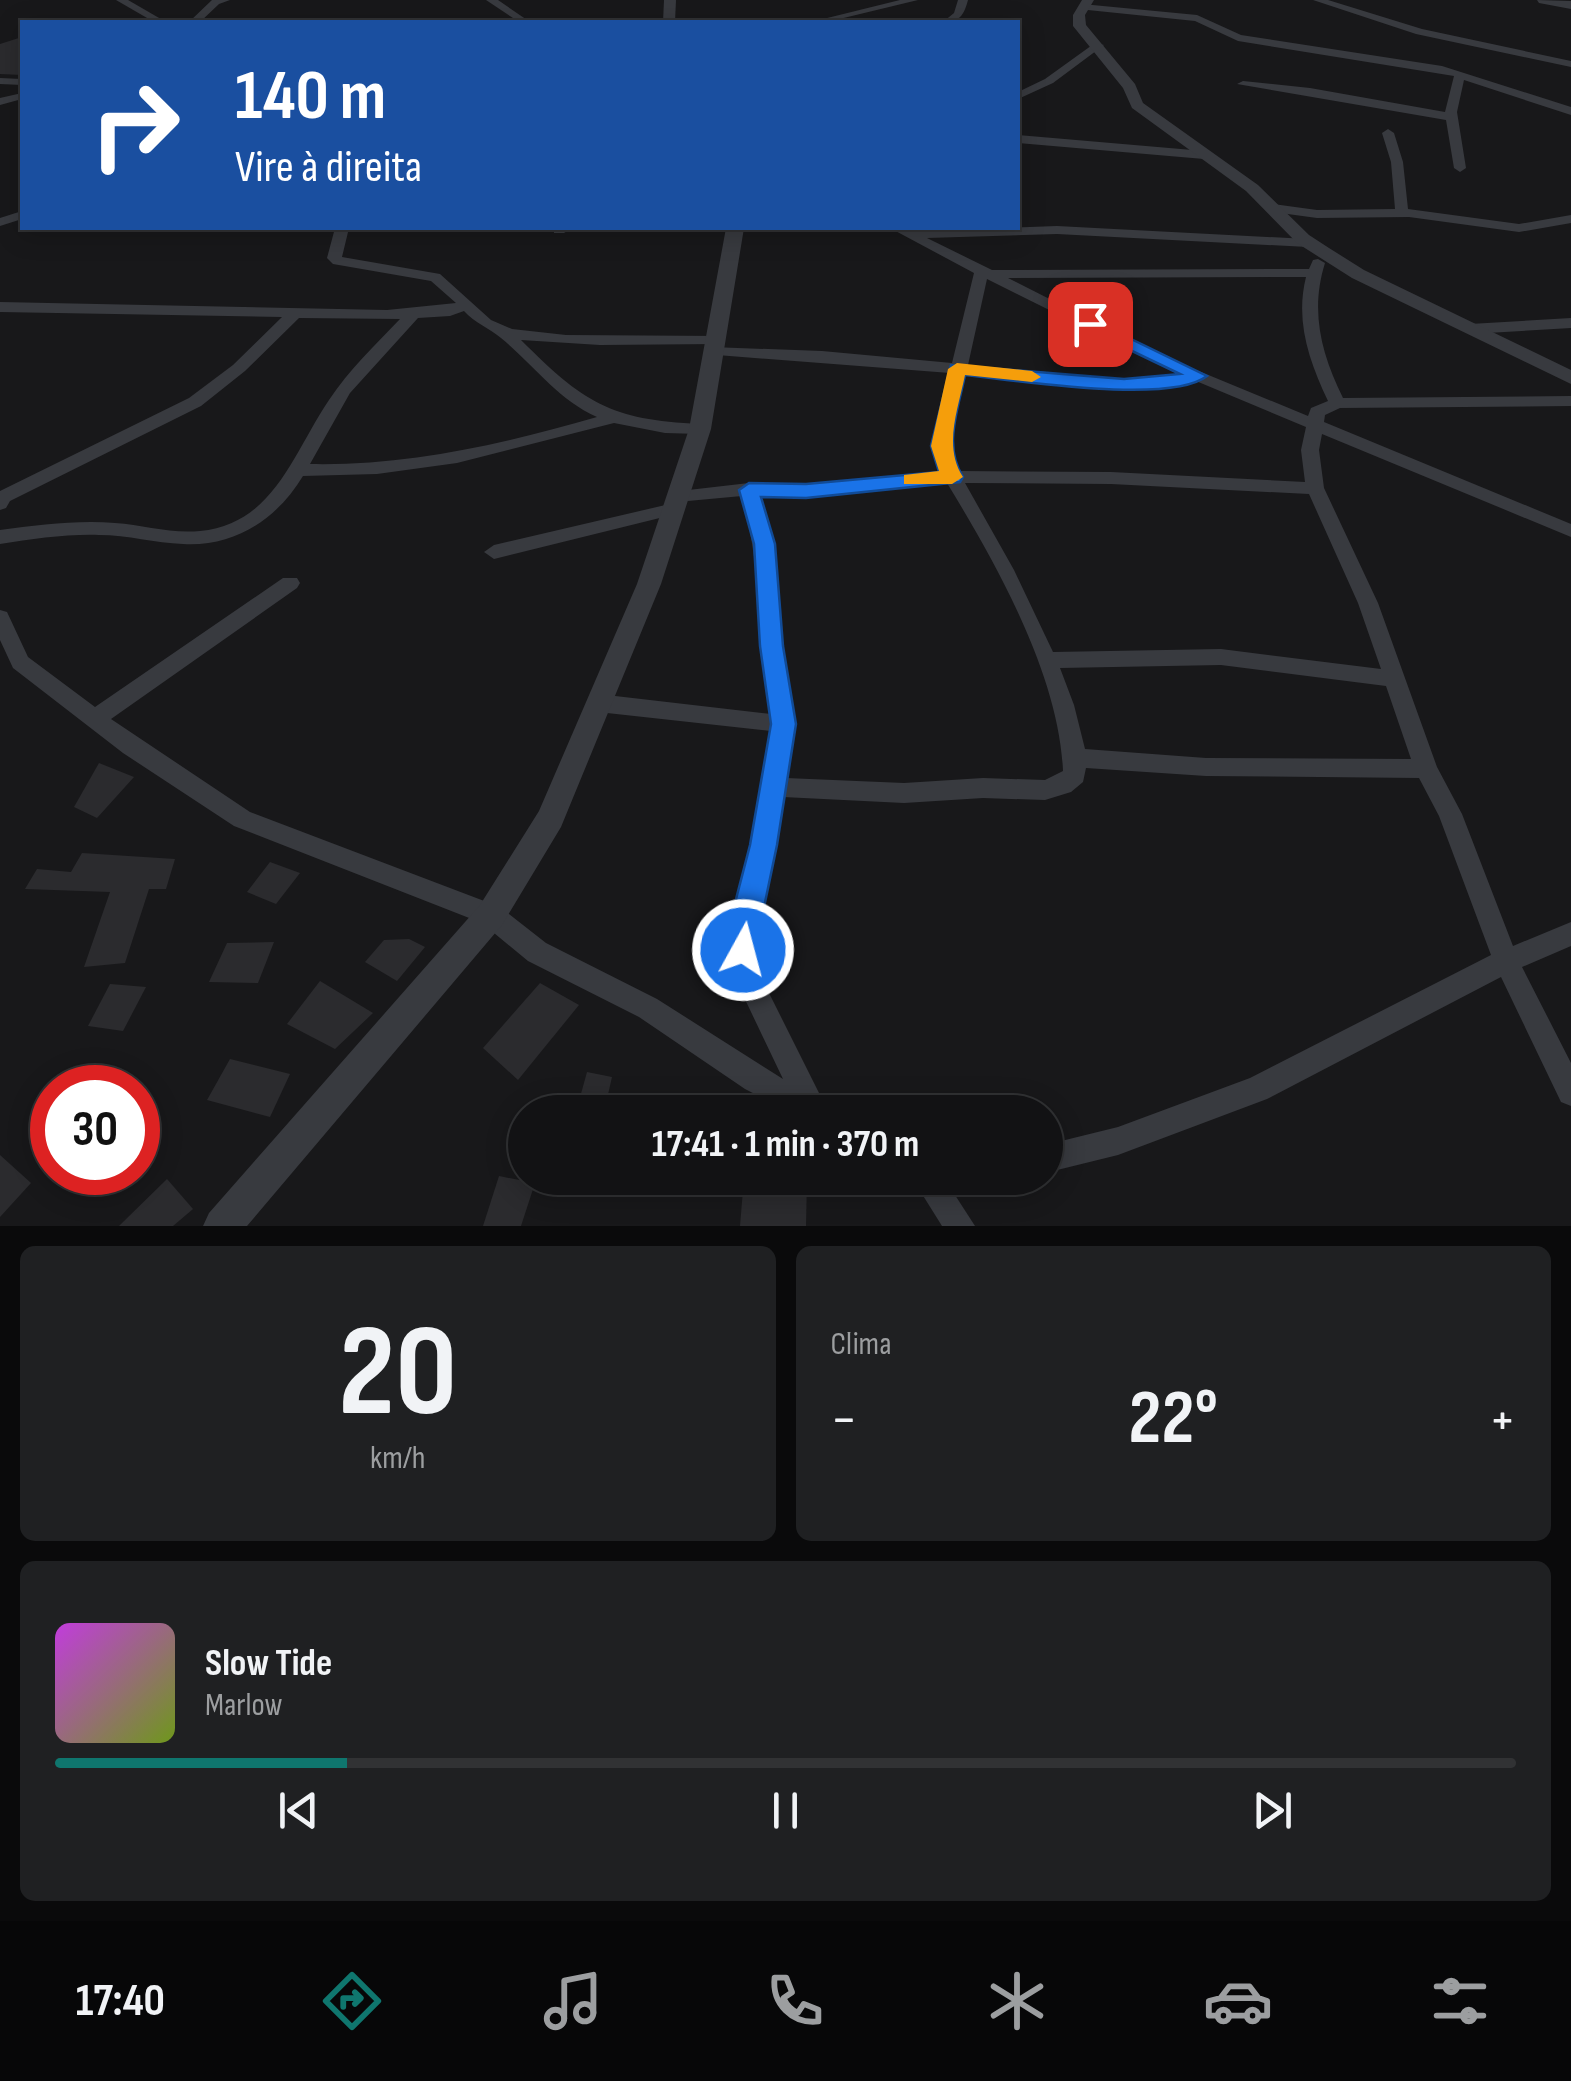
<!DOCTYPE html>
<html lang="pt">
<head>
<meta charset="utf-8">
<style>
  body { margin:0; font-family:"Sofia Sans Condensed",sans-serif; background:#1f2022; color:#f1f3f6; height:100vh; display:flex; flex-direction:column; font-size:38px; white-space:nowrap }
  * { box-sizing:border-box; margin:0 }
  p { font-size:32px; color:#9c9ea0 }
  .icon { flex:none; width:55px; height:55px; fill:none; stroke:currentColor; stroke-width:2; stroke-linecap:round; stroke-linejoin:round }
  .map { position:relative; height:1226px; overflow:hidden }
  .sheet { display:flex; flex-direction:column; gap:20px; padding:20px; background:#0a0a0b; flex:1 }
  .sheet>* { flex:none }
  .hud { position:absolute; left:20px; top:20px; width:1000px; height:210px; border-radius:0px; box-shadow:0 5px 25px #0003,0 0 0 2px #313234; background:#1a4fa0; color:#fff; overflow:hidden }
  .speed { position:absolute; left:30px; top:1065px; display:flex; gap:20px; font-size:50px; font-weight:700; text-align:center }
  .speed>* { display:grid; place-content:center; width:130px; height:130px; border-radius:50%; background:#121214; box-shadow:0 5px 25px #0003,0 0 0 2px #313234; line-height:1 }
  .speed .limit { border:15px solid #d22; background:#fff; color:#111 }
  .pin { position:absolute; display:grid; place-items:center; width:85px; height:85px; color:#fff; margin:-42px; border-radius:20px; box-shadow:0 5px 15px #0006 }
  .me { position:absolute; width:110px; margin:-55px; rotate:7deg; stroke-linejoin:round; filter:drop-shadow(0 0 8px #0008) }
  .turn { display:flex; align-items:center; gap:35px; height:210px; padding:0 50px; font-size:45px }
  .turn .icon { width:130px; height:130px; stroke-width:2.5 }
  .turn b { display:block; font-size:70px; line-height:85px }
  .big { font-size:75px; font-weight:700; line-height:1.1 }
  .sheet .card { flex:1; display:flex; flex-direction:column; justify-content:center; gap:15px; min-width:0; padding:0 35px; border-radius:15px; background:#1f2022 }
  .sheet .dial { align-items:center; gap:0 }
  .dial b { font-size:130px; line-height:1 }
  .song { display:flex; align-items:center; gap:30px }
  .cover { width:120px; height:120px; border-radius:15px; background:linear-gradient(135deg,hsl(290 70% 55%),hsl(80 70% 35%)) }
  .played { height:10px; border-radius:5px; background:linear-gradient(90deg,#0f766e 20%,#313234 20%) }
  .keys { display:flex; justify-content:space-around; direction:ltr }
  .heat { display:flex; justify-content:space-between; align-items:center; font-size:55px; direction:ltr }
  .sheet .tiles { flex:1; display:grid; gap:20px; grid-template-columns:1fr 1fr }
  .card:last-child { grid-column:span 2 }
  .trip { position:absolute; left:508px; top:1095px; width:555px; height:100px; border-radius:50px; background:#121214; box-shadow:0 5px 25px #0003,0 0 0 2px #313234; font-weight:700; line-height:100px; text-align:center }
  .dock { display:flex; height:160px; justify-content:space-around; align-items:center; background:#070708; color:#9c9ea0 }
  .dock .icon { width:70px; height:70px }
  .dock .active { color:#0f766e }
  .dock b { font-size:45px; color:#f1f3f6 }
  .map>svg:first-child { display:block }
  .building { fill:#2b2b2e }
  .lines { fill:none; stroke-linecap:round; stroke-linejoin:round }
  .minor { fill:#383a3f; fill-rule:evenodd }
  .tertiary { fill:#383a3f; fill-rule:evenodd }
  .route { fill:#1a73e8; stroke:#114b97; stroke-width:2.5 }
  .slow { fill:#f59e0b }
</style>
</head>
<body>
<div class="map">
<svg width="1571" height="1226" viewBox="0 0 1571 1226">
  <rect width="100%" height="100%" fill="#18181a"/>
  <g class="building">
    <path d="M22,37V75L0,74V44Z"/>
    <path d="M99,763L134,777L97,818L74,807Z"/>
    <path d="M82,853L175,859L166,889H149L125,963L84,967L110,892L25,889L37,869L71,872Z"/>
    <path d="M270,862L300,873L276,904L247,892Z"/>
    <path d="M409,939L425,947L397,981L365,962L384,940Z"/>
    <path d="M274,942L258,983L209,982L227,943Z"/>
    <path d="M320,981L373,1013L335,1049L287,1024Z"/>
    <path d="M540,983L579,1005L518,1080L483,1048Z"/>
    <path d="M110,984L146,987L123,1031L88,1026Z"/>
    <path d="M230,1059L290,1074L270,1117L207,1100Z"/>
    <path d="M587,1072L612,1077L604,1112H576Z"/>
    <path d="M0,1155L31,1183L0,1217Z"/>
    <path d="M499,1176L535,1183L521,1226H483Z"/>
    <path d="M744,1178H807L806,1226H740Z"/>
    <path d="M167,1179L193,1209L173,1226H119Z"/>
  </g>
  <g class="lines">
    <g class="minor">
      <path d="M116,0H128L166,22H154Z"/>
      <path d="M212,0H230L219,4L200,22H189Z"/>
      <path d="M486,0H498L530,22H519Z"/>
      <path d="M900,0H918L827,22H811Z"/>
      <path d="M958,0H968C964,15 960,22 943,22L954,13Z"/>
      <path d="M1313,0H1328L1422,29L1571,61V67L1416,34Z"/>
      <path d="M1082,4L1197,15L1241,35L1442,66L1571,107V115L1464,80L1457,112L1466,168L1460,172L1454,168L1446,120L1237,84L1243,81L1310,88L1445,112L1454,76L1238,41L1195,21L1078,9Z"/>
      <path d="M1095,43L1104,45L1053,83L1018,99V92L1045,79Z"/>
      <path d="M0,78L22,79V85L0,84Z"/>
      <path d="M22,93V99L0,105V98Z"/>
      <path d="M1388,129L1394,133L1403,162L1408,209L1519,224L1571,215V223L1519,232L1409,217L1317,218L1273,212L1266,208L1273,204L1317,210L1395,209L1391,162L1382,133Z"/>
      <path d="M1018,135L1204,151L1210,155L1204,159L1018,143Z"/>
      <path d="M22,211V219L0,226V218Z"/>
      <path d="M1057,226L1308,239L1315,243L1308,247L1057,234L927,238L992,270L1309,269L1313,260L1318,259L1325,263C1310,311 1321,353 1343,398L1571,396V406L1340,408L1325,415L1324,422L1571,524V537L1322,434L1319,450L1324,488L1378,603L1437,767L1462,814L1513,946L1571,922V946L1522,967L1571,1063V1106L1561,1102L1501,977L1267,1099L1118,1155L1045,1173V1145L1118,1127L1250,1078L1491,955L1439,816L1419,778L1206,776L1086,768L1083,782L1071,792L1045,800L983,798L904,803L783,797L776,845L755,930L757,969L822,1099L828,1102L832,1112H790L745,1089L639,1017L528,961L482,923L234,826L123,753L13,668L0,640V610L7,612L28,657L95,707L283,578H297L300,583L297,588L111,719L250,812L500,907L546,943L657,999L783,1079L731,970L729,930L752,845L771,731L598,712L590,709L587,703L590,697L598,694L771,714C760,641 761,567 742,496L677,502L668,496L671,492L749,483L805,485L940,472C923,444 943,403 950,373L717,355L709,350L711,347L822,351L952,363L974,273L890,228L913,231ZM1306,277C1295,321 1309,361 1328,401L1311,408L1308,416L1160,355L1008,278ZM987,279L1180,375L1124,379L968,365ZM966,374L1124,389L1169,387L1196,381L1306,427L1301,450L1305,482L1111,472L957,471C941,444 959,403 966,374ZM947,483C997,565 1059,675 1063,771L1045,780L983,778L904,783L786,778L794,724L781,646L773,544L760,495L805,497ZM965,483L1111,484L1309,494L1358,603L1381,669L1221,649L1053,652L1014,570ZM1221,665L1386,686L1411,759L1206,758L1085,749L1074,705L1060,668Z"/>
      <path d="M335,228H349L342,257L440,274L491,320L512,329L566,335L722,336L725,339L717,344L600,345L521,340C583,402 610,420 700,424L708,429L700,434L665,433L614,423L457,463L377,474L303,476C277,519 235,547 183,544C155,543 128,535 99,535C66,534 33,539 0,544V530C38,525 77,520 115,523C144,525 171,534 200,531C274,524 293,453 329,400C349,370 375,345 400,319L299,318L245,371L201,406L10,501L6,508L0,510V491L189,398L233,365L282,317L0,312V302L387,310L456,303L431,281L333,264L327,258ZM464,311C475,323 489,328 501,338C534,365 557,399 597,417C503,444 408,466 310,464L350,393L418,318L450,316Z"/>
      <path d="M554,228H572L564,233H554Z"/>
      <path d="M1571,318V328L1470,334L1462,329L1470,324Z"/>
      <path d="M674,503L680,505L683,509L680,513L494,559L484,552L494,545Z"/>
      <path d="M912,1178H944L975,1226H942Z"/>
    </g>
    <g class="tertiary">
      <path d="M664,0H676L675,22H663Z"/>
      <path d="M1082,0H1094L1085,15L1086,25L1135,84L1143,103L1258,185L1309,235L1329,248L1364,270L1571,370V384L1352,278L1297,243L1246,191L1132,108L1123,88L1073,26V15Z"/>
      <path d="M1537,0L1571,1V9L1539,3Z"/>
      <path d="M726,228H744L711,429L661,584L561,827L502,925L247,1226H203L209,1213L480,905L539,811L637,584L689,429Z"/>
    </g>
  </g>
  <path class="route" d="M1090,319L1207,376C1170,405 1015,380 965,375C958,410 943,446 963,477L960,482L806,498L761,497L775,544L783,646L796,724L777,845L753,960L743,964L733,960L728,930L750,845L771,724L760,646L754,544L739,490L749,483L806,484L939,472L931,446L951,365L1124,379L1180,374L1084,328L1081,324Z"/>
  <path class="slow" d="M957,363L1032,371L1041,377L1032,382L965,375C958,410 943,446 963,477L952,484H904V475L939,471L931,446L948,369Z"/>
</svg>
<div class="speed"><div class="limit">30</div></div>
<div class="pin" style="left:1090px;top:324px;background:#d93025"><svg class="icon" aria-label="arrive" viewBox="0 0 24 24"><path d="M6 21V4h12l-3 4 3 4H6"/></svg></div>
<svg class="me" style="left:743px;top:950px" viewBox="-20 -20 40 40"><circle r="17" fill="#1a73e8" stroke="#fff" stroke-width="3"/><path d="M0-11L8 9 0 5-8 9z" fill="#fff"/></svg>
<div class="trip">17:41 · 1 min · 370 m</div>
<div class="hud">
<div class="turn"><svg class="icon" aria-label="right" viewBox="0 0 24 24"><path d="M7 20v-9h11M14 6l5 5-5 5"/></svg><div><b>140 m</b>Vire à direita</div></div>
</div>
</div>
<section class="sheet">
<div class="tiles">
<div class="card dial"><b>20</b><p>km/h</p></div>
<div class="card"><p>Clima</p>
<div class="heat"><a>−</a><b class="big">22°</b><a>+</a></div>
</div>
<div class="card">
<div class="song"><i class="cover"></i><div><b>Slow Tide</b><p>Marlow</p></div></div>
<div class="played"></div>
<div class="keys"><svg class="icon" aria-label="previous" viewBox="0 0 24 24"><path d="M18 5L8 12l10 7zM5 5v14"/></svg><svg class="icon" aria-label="pause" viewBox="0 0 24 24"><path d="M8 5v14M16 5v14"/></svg><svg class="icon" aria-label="next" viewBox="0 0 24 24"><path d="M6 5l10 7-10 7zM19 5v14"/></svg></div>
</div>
</div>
</section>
<nav class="dock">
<b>17:40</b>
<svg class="icon active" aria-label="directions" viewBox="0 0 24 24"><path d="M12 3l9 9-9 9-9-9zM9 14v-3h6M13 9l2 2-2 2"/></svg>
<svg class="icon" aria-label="music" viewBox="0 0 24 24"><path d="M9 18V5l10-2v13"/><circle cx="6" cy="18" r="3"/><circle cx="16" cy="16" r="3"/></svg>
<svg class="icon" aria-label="phone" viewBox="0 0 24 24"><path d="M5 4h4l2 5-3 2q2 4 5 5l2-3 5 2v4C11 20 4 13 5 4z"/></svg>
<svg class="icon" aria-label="climate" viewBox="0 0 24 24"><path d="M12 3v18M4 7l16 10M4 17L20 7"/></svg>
<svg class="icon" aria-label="car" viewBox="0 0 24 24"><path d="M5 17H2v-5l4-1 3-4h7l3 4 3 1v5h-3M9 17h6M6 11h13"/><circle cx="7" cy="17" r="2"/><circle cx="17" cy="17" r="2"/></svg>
<svg class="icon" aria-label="filters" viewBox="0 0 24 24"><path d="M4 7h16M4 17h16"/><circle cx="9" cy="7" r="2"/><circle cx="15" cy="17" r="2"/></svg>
</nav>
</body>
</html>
